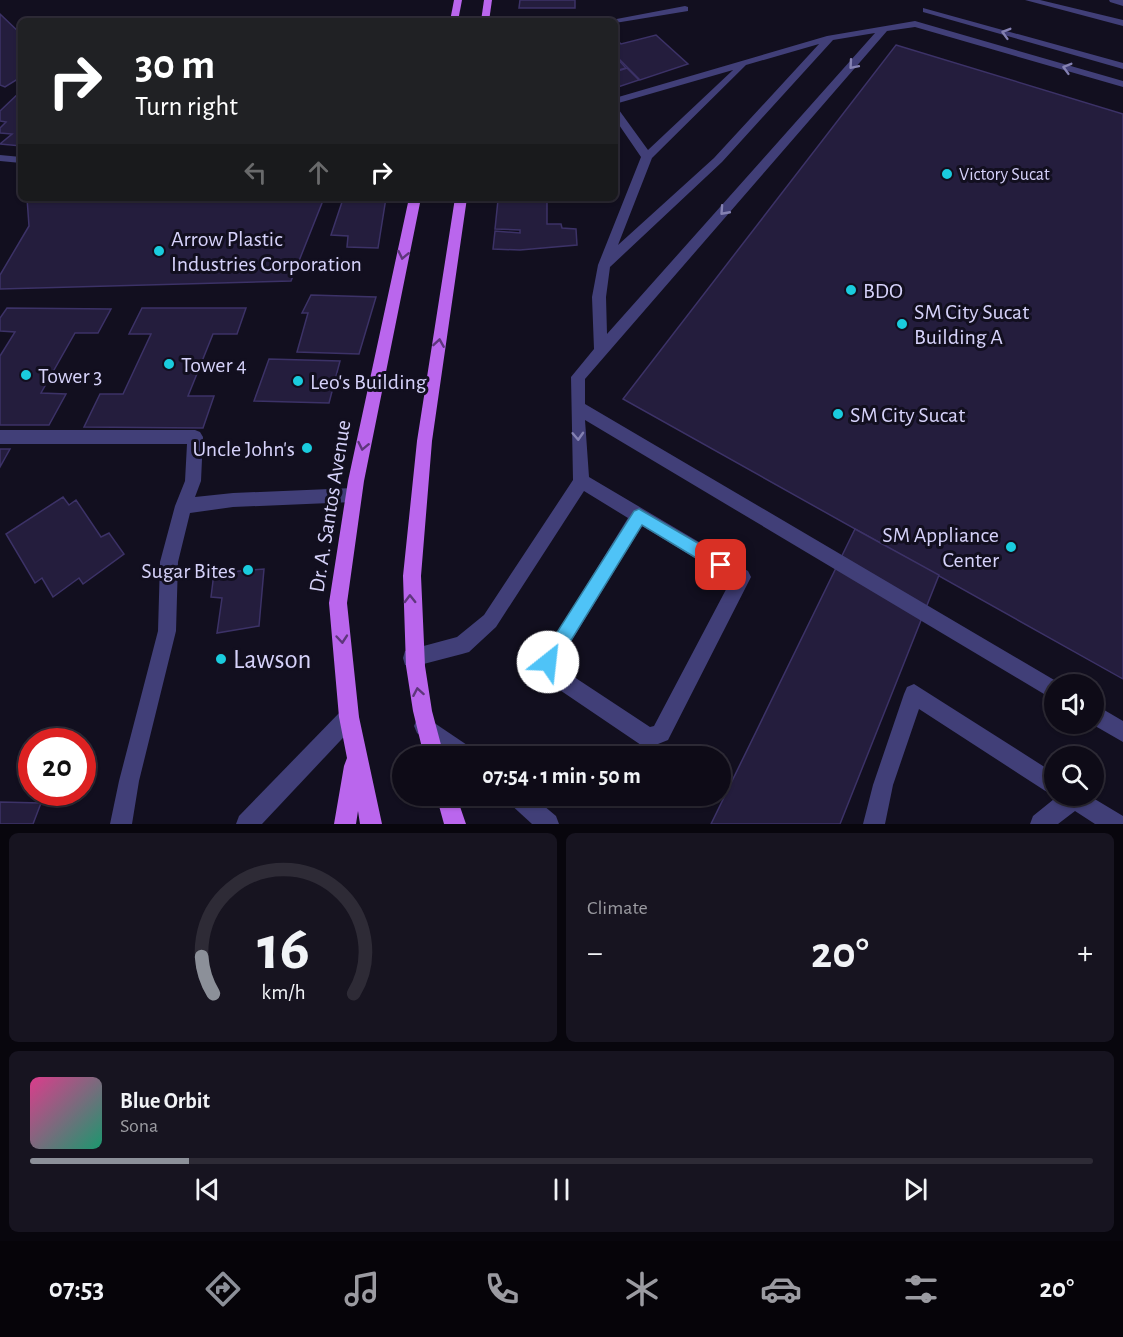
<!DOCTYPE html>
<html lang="en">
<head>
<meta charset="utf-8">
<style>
  body { margin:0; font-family:"Alegreya Sans",sans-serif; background:#171420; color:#f1f3f6; height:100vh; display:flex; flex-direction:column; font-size:22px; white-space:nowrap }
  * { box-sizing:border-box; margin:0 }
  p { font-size:20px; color:#9b9ba1 }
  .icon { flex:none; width:33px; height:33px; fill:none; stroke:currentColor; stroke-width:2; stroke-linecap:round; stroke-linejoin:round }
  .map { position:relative; height:824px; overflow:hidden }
  .details { display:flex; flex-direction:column; gap:9px; padding:9px; background:#08060d; flex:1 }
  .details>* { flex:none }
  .hud { position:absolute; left:18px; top:18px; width:600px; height:183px; border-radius:9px; box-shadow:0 2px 4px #0004,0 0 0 2px #2e2b36; background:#202124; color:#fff; overflow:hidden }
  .fabs { position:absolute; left:1044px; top:674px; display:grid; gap:12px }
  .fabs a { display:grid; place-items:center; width:60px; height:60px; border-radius:50%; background:#0e0b17; box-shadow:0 2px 4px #0004,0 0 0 2px #2e2b36; font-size:30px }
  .speed { position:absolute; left:18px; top:728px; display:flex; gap:12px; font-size:30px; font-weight:700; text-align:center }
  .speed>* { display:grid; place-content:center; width:78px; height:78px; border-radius:50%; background:#0e0b17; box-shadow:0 2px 4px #0004,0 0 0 2px #2e2b36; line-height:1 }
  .speed .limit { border:9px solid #d22; background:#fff; color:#111 }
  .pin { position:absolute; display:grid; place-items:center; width:51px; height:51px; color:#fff; margin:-26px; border-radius:12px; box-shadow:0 3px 9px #0006 }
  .me { position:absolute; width:66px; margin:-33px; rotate:29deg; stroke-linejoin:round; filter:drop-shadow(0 0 4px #0008) }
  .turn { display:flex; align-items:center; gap:21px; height:126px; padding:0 18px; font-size:27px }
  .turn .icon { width:78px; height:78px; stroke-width:2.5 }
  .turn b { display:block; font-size:42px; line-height:51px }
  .lanes { display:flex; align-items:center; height:57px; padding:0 18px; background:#0003; justify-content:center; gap:30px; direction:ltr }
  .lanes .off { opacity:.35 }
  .big { font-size:45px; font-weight:600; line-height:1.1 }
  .details .card { flex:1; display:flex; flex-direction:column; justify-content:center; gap:9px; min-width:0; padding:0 21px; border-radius:9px; background:#171420 }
  .details .dial { align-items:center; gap:0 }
  .dial svg { height:156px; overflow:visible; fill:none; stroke:#2e2b36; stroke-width:7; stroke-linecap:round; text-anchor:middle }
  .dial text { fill:#f1f3f6; stroke:none }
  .song { display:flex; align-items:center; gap:18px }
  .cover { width:72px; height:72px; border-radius:9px; background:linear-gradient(135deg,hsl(330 70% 55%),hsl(160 70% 35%)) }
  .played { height:6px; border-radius:3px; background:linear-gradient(90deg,#8c9099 15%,#2e2b36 15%) }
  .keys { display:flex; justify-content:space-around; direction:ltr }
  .heat { display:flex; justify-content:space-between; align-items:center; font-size:33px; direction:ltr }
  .details .tiles { flex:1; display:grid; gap:9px; grid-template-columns:1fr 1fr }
  .card:last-child { grid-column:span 2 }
  .trip { position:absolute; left:392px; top:746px; width:339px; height:60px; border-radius:30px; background:#0e0b17; box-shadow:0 2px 4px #0004,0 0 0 2px #2e2b36; font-weight:600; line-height:60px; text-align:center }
  .dock { display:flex; height:96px; justify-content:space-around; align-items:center; background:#060409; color:#9b9ba1 }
  .dock .icon { width:42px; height:42px }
  .dock .active { color:#8c9099 }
  .dock b { font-size:27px; color:#f1f3f6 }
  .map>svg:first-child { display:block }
  .building { fill:#241d3d; stroke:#3c3267; stroke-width:1.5 }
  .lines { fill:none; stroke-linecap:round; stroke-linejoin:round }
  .minor { fill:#413f78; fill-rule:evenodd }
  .major { fill:#ba66ed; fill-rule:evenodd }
  .oneway { stroke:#8481b2 }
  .oneway2 { stroke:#5e367c }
  .route { fill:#4fc3f7; stroke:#337fa1; stroke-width:1.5 }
  .poi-dot { fill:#1accde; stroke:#120f1f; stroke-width:2 }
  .labels { text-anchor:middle; stroke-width:6; stroke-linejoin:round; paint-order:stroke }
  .far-poi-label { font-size:18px; fill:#d6d2fa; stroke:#120f1f; text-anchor:start }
  .poi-label { font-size:22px; fill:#d6d2fa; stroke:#120f1f; text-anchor:start }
  .street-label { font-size:22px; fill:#d6d2fa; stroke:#120f1f }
  .near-poi-label { font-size:27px; fill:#d6d2fa; stroke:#120f1f; text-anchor:start }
</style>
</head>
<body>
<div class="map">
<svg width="1123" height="824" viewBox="0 0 1123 824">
  <rect width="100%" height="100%" fill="#120f1f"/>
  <g class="building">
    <path d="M520,0H575V8H519Z"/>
    <path d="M0,14L21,34V77L5,87L0,85Z"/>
    <path d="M656,35L688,64L640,80L615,55V38L621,44Z"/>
    <path d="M896,45L1123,114V679L623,399Z"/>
    <path d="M615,56L626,68L615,71Z"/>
    <path d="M627,68L639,80L615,88V72Z"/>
    <path d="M21,91V146L0,144L12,134L0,133V128L6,122L0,121V111Z"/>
    <path d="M27,198H324L291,281L0,289V275L29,226Z"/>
    <path d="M386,198L378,248L347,247L348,236L331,235L343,199Z"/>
    <path d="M499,198H543V200H498Z"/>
    <path d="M498,200L547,202V224H561L562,228L576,229L577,245L520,250L493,249L495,231L520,233V230L495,229Z"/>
    <path d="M311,295L376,297L359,354L297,352L308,313H302Z"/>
    <path d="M7,308L111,309L98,333H75L41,393L66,394L49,425H0V356L15,332L0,331V318Z"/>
    <path d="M142,308H246L237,334H213L188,396H214L203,428L84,427L100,394H123L151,334H129Z"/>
    <path d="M269,359L340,361L329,403L254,401Z"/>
    <path d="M0,449H10L0,467Z"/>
    <path d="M63,497L69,505L76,500L101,537L109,533L124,554L83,584L79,578L53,597L42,578L35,583L6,534Z"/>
    <path d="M855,529L939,575L840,824H711Z"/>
    <path d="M264,569L259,626L217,633L222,598L211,597L214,573Z"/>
    <path d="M0,802L41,803L33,824H0Z"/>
  </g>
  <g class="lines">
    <g class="minor">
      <path d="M1025,0H1040L1123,20V26Z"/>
      <path d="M1109,0H1123V6L1110,2Z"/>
      <path d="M685,6L688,7V11L615,23L606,21Z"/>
      <path d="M923,8L1123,63V69L923,12Z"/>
      <path d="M915,21L1123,81V87L915,27L887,31L585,379V404L1061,684H1054V700L585,420L589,477L748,571L751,577L668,740L648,748L641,745L545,680L539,662L628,518L584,491L496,627L469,652L462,654L412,667L405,665L403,658L405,651L457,637L484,615L573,480L571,377L594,349L592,297L598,265L641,157L615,119V109L619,110L648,150L733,70L615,104V98L827,36ZM875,33L607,334L606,297L610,267L722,162L833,40ZM819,44L714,158L618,245L652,158L746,65ZM642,526L731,580L654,726L650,727L559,667L558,663Z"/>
      <path d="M0,155L21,157V163L0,161Z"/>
      <path d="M0,430H195L200,432L203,437L201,481L195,497L233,493L353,488L359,490L361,495L359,500L353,502L233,507L190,513L178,562L176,631L139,781L132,824H110L119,781L158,631L160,562L175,506L185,481L187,444H0Z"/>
      <path d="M914,684L1054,773L1055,795L1047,792L919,709L893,785L885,824H863L873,785L904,694L907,687Z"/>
      <path d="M1094,704L1123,721V742L1090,723H1094Z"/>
      <path d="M349,707L356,710L359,717L356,724L262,824H236L239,816L342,710Z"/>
      <path d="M424,716L473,749L476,756H449L417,733L414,726L417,719Z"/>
      <path d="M505,795H531L556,816L559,824H532L508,802Z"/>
      <path d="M1059,795H1088L1123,816V824H1095L1075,811L1058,824H1030L1033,816Z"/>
    </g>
    <g class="major">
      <path d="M454,0H462L458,21H450Z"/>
      <path d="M484,0H492L489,21H481Z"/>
      <path d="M409,198H421L364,481L347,603L359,717L382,824H360L358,811L356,824H334L344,766L347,758L339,717L329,603L348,481Z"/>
      <path d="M455,198H467L432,441L421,576L425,666L432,711L444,756H424L413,711L406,666L403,576L417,441Z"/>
      <path d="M436,795H456L466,824H444Z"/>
    </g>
  </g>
  <defs><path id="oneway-chevron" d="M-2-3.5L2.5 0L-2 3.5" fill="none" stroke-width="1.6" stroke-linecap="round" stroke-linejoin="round" transform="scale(1.5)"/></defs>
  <g class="oneway">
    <use href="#oneway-chevron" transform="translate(1006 33) rotate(-164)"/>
    <use href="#oneway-chevron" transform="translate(853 65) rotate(131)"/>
    <use href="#oneway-chevron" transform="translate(1067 68) rotate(-164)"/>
    <use href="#oneway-chevron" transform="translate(724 211) rotate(132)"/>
    <use href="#oneway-chevron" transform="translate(578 436) rotate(87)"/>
  </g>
  <g class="oneway2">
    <use href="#oneway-chevron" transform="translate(403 255) rotate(102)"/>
    <use href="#oneway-chevron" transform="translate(439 343) rotate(-81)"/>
    <use href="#oneway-chevron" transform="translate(363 446) rotate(102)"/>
    <use href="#oneway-chevron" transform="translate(410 599) rotate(-91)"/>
    <use href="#oneway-chevron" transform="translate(342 639) rotate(85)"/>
    <use href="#oneway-chevron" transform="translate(418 692) rotate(-100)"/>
  </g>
  <path class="route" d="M639,509L727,560L729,565L727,570L721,573L716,570L642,525L554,668L548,671L542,668L539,662L542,656L634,511Z"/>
  <g class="poi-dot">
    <circle cx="947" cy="174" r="6"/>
    <circle cx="159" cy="251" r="6"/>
    <circle cx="851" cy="290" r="6"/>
    <circle cx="902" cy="324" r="6"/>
    <circle cx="169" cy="364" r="6"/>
    <circle cx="26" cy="375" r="6"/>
    <circle cx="298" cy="381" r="6"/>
    <circle cx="838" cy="414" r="6"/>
    <circle cx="307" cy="448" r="6"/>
    <circle cx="1011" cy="547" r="6"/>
    <circle cx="248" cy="570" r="6"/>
    <circle cx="221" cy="659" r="6"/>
  </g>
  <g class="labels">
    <g class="far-poi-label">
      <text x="959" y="180">Victory Sucat</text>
    </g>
    <g class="poi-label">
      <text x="171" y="246">Arrow Plastic<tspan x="171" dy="25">Industries Corporation</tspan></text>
      <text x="863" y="298">BDO</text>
      <text x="914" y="319">SM City Sucat<tspan x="914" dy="25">Building A</tspan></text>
      <text x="181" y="372">Tower 4</text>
      <text x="38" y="383">Tower 3</text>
      <text x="310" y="389">Leo's Building</text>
      <text x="850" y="422">SM City Sucat</text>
      <text x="295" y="456" text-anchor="end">Uncle John's</text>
      <text x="999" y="542" text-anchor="end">SM Appliance<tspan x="999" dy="25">Center</tspan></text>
      <text x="236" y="578" text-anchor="end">Sugar Bites</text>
    </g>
    <g class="street-label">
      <text transform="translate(329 506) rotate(-81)" y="8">Dr. A. Santos Avenue</text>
    </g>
    <g class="near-poi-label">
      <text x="233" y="668">Lawson</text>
    </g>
  </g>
</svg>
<div class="fabs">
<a><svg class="icon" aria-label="sound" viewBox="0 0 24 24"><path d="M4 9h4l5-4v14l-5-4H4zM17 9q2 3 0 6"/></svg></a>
<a><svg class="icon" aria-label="search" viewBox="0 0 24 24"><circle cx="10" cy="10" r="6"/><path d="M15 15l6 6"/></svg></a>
</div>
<div class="speed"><div class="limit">20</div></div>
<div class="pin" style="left:721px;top:565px;background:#d93025"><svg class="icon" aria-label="arrive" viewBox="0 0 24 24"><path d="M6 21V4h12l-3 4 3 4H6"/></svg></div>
<svg class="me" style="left:548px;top:662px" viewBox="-20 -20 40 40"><circle r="19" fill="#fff"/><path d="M0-13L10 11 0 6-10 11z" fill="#4fc3f7"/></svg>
<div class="trip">07:54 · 1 min · 50 m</div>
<div class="hud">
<div class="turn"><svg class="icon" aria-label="right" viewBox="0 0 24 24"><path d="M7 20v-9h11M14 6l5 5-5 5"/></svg><div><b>30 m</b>Turn right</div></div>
<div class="lanes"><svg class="icon off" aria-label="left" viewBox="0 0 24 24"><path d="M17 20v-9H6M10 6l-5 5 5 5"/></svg><svg class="icon off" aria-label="ahead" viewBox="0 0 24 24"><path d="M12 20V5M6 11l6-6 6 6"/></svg><svg class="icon" aria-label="right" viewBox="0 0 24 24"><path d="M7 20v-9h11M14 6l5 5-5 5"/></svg></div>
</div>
</div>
<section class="details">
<div class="tiles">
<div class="card dial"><svg viewBox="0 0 100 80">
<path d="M14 69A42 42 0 1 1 86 69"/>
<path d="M14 69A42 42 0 0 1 8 50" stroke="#8c9099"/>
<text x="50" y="56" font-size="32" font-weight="700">16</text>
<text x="50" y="72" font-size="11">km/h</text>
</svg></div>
<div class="card"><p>Climate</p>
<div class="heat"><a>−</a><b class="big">20°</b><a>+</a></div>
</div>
<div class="card">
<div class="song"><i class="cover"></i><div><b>Blue Orbit</b><p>Sona</p></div></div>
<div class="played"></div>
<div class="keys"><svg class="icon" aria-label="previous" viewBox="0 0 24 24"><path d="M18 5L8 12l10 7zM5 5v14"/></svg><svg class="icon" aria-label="pause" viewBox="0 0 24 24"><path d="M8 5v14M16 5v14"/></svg><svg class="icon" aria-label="next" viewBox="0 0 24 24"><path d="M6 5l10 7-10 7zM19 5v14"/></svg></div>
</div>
</div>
</section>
<nav class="dock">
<b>07:53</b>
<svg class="icon active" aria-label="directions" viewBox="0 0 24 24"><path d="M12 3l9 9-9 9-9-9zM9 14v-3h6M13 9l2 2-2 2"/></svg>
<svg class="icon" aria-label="music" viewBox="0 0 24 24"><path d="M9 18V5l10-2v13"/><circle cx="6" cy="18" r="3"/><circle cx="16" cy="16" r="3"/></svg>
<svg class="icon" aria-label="phone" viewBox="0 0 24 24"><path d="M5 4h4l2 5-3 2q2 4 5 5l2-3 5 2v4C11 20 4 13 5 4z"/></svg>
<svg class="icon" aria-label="climate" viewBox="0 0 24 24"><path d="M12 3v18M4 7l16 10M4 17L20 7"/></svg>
<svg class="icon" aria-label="car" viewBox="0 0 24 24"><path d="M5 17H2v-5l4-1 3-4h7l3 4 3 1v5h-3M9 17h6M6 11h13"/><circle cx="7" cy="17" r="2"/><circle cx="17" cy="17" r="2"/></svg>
<svg class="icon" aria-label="filters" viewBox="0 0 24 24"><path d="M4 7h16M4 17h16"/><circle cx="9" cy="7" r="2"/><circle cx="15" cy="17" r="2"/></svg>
<b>20°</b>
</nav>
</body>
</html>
